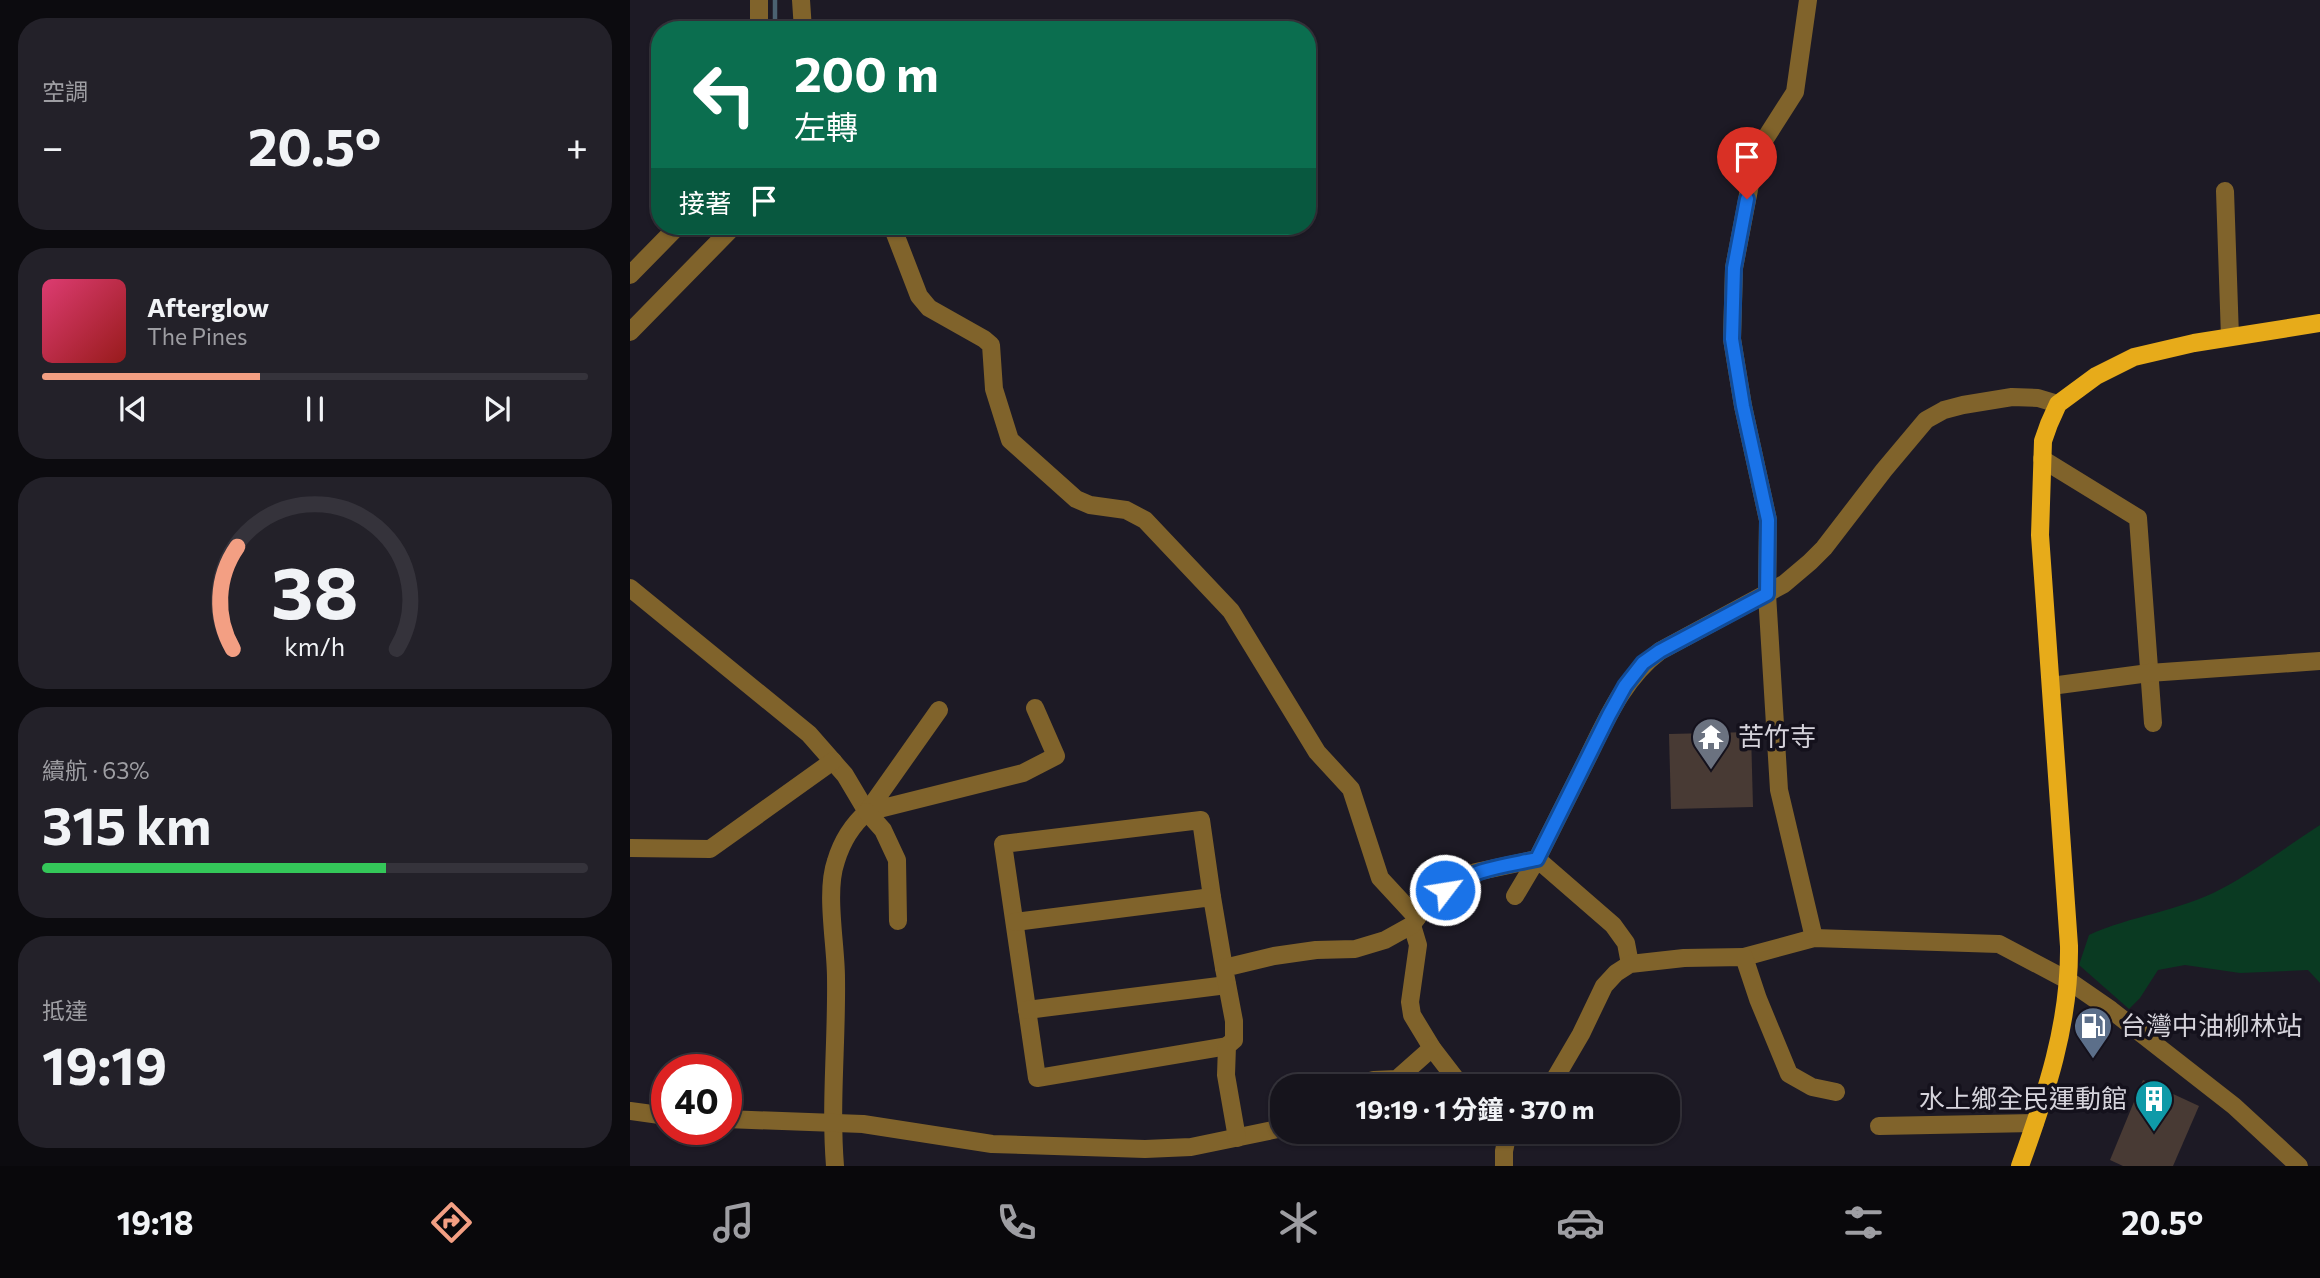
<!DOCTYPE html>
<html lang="zh-TW">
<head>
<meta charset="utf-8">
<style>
  body { margin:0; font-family:Commissioner,"Noto Sans TC",sans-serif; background:#232129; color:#f1f3f6; height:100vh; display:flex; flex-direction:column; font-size:26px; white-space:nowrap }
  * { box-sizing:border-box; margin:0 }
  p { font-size:23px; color:#9e9ea3 }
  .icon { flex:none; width:38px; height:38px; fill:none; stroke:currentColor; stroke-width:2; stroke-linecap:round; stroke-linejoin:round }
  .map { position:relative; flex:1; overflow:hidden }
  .details { display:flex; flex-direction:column; gap:18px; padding:18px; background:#0c0b0f; width:630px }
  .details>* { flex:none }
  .hud { position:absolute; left:21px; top:21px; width:665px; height:214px; border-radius:28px; box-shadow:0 2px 5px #0004,0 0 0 2px #35333b; background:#0b6e4f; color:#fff; overflow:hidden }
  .speed { position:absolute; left:21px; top:1054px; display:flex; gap:14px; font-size:35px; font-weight:700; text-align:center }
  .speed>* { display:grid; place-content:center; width:91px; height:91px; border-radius:50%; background:#16141c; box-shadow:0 2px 5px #0004,0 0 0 2px #35333b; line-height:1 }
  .speed .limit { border:10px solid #d22; background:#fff; color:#111 }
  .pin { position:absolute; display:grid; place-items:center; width:60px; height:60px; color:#fff; margin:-72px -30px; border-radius:50% 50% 50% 0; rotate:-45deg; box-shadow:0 0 7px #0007 }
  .pin .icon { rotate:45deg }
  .me { position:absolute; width:77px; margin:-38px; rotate:59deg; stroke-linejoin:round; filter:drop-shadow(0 0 5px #0008) }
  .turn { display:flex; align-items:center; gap:24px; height:147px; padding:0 28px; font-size:32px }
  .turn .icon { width:91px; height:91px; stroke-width:2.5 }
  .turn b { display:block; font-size:49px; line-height:60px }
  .then { display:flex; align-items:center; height:66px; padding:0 28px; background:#0003; gap:14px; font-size:26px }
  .big { font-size:52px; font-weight:700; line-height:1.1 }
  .details .card { flex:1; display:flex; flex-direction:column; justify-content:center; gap:10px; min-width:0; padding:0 24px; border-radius:28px; background:#232129 }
  .details .dial { align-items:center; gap:0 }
  .dial svg { height:182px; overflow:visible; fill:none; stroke:#35333b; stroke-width:7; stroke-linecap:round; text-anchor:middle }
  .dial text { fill:#f1f3f6; stroke:none }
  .song { display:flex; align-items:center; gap:21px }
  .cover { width:84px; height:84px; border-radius:10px; background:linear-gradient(135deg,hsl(340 70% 55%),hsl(0 70% 35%)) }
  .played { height:7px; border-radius:4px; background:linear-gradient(90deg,#f39f83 40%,#35333b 40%) }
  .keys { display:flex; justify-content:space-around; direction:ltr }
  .heat { display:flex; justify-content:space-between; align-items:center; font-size:38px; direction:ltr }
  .charge { height:10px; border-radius:5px; background:linear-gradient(90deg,#34c759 63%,#35333b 0) }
  .trip { position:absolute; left:640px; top:1074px; width:410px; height:70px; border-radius:28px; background:#16141c; box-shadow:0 2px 5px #0004,0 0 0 2px #35333b; font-weight:700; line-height:70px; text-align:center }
  .tab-bar { display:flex; height:112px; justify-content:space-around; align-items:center; background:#09080b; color:#9e9ea3 }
  .tab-bar .icon { width:49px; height:49px }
  .tab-bar .current { color:#f39f83 }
  .tab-bar b { font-size:32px; color:#f1f3f6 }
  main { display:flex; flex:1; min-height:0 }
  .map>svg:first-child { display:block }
  .green { fill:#0a3a22 }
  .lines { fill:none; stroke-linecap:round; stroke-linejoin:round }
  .stream { stroke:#4b6271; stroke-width:4.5 }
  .building { fill:#483a34 }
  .minor { stroke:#80632b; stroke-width:18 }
  .major { stroke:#e7ab1a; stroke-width:18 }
  .route-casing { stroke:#114b97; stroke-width:18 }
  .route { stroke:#1a73e8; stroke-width:12 }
  .labels { text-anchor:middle; stroke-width:7; stroke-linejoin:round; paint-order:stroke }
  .poi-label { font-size:26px; fill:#d5d3db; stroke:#14111c; text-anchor:start }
</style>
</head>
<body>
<main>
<section class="details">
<div class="card"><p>空調</p>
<div class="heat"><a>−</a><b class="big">20.5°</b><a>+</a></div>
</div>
<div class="card">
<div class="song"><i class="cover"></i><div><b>Afterglow</b><p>The Pines</p></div></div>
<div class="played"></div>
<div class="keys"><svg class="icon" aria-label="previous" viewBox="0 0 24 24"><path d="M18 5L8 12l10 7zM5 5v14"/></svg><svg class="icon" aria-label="pause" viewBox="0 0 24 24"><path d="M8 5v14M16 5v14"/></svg><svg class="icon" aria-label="next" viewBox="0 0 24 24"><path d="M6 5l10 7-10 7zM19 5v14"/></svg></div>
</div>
<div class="card dial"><svg viewBox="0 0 100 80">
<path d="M14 69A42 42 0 1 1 86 69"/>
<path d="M14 69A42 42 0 0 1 16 24" stroke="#f39f83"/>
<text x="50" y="56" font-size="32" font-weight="700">38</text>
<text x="50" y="72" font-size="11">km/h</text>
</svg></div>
<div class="card"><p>續航 · 63%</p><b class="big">315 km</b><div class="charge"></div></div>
<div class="card"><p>抵達</p><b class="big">19:19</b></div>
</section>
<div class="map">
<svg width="1690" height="1166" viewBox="0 0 1690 1166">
  <rect width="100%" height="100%" fill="#1d1a25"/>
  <path class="green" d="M1690,825V983L1678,970L1610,973L1555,965L1528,970L1510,998L1499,1009L1449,965L1459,935C1500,916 1550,911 1591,889C1625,871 1657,846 1690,825Z"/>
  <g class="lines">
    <path class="stream" d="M145,0V30"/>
  </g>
  <g class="building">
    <path d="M1121,732L1123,807L1041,809L1039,734Z"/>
    <path d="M1513,1080L1569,1106L1543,1166H1493L1480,1160Z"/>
  </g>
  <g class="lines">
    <g class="minor">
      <path d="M171,0L173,30"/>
      <path d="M1178,0L1165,92L1126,153L1104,268L1102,339L1113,406L1138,520L1137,594L1149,790L1184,938"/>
      <path d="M129,30V0"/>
      <path d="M1595,191L1600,337"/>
      <path d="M262,226L289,296L299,308L354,339L361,345L364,389L380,440L446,499L460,505L496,510L515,520L601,611L687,752L721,789L750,878L787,918"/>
      <path d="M0,275L48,226"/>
      <path d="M0,332L104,226"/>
      <path d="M1412,459L1508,518L1523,723"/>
      <path d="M0,588L179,734L215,775L237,812C222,825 212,841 206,861C195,892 206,944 206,978C207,1041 200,1103 205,1166"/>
      <path d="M1421,686L1519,673L1690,661"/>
      <path d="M309,710L237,812L393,773L426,756L405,708"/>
      <path d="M237,812L253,830L267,860L268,921"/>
      <path d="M0,848L80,849L203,761"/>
      <path d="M885,896L907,859L983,925L996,943L1000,964"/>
      <path d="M582,897L571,820L373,844L407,1078L597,1046"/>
      <path d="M385,922L582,897L594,968"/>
      <path d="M782,925L788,945L780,1002L782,1015L802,1048L832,1087"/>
      <path d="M1114,957L1184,938L1369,944L1439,981L1481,1010L1604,1106L1669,1166"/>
      <path d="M397,1010L597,985"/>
      <path d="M718,1087L744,1080L767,1079L802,1048"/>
      <path d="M920,1087L951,1034L974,986L986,973L1000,964L1054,958L1114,957L1128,999L1159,1074L1182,1087L1206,1092"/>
      <path d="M0,1111L37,1116"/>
      <path d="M96,1119L233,1124L362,1144L515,1149L561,1147L653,1128"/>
      <path d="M1249,1126L1405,1123"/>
      <path d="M872,1132L877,1137L874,1151V1166"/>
      <path d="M607,1138L596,1075L597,1046L604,1040V1021L594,968L644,956L686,950L725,949L755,940L782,925L793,908L829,880L846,872L907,859C924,825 941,791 958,757C977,718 994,678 1030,651L1154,584L1180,562L1194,548L1254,470L1296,420L1314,410L1333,405L1382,397L1408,398L1428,404"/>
    </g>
    <path class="major" d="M1390,1166C1416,1094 1440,1024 1439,946L1410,535L1413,441L1419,424L1428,404L1466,376L1504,357L1564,343L1690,323"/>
  </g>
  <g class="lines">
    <defs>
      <path id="route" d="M815,890C842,869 874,866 907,859L979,715L995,686L1013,663L1030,651L1137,594L1138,520L1113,406L1102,339L1104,268L1117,199"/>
    </defs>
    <use href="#route" class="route-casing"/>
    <use href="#route" class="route"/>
  </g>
  <defs>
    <symbol id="temple-pin" viewBox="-11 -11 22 30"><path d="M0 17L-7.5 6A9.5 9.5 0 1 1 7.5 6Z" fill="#6b7280" stroke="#14111c"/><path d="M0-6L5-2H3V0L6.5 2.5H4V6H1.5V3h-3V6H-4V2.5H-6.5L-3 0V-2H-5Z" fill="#fff"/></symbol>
    <symbol id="fuel-pin" viewBox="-11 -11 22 30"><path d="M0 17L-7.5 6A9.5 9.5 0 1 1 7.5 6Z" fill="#5c6f8a" stroke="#14111c"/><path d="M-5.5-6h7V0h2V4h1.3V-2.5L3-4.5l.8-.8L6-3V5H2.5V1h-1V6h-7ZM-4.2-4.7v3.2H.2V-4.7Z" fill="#fff"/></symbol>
    <symbol id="building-pin" viewBox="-11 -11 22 30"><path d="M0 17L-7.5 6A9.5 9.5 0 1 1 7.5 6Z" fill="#0f9aa8" stroke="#14111c"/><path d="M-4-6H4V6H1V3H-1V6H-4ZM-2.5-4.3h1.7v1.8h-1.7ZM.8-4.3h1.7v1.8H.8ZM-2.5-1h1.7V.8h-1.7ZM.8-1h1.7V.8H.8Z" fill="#fff"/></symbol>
  </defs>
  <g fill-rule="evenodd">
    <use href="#temple-pin" x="1059" y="715" width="44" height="60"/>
    <use href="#fuel-pin" x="1441" y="1004" width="44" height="60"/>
    <use href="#building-pin" x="1502" y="1077" width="44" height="60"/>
  </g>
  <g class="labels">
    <g class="poi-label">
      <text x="1108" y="746">苦竹寺</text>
      <text x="1490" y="1035">台灣中油柳林站</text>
      <text x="1497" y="1108" text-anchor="end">水上鄉全民運動館</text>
    </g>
  </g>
</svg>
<div class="speed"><div class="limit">40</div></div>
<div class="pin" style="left:1117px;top:199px;background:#d93025"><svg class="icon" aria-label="arrive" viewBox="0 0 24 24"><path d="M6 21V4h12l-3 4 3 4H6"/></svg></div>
<svg class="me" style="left:815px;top:890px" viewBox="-20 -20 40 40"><circle r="17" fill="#1a73e8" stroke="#fff" stroke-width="3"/><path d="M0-11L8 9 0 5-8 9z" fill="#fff"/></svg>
<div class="trip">19:19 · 1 分鐘 · 370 m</div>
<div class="hud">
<div class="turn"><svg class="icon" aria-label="left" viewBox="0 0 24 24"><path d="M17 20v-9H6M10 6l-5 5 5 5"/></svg><div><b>200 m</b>左轉</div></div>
<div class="then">接著<svg class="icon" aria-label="arrive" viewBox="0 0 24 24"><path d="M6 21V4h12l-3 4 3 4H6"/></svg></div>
</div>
</div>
</main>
<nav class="tab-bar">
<b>19:18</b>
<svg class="icon current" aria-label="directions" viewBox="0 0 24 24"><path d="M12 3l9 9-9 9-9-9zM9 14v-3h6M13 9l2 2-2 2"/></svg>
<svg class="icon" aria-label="music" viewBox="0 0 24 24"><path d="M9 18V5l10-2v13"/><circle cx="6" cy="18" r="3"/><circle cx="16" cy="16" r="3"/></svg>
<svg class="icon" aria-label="phone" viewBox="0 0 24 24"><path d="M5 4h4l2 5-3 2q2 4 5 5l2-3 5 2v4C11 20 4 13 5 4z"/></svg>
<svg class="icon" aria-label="climate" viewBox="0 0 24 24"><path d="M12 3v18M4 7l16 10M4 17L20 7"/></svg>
<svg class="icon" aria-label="car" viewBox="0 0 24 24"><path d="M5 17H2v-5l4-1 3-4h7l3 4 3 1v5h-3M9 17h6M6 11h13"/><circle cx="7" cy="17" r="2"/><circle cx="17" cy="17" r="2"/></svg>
<svg class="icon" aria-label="filters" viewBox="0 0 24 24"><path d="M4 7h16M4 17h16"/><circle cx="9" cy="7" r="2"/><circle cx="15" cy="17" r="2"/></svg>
<b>20.5°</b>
</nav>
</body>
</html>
